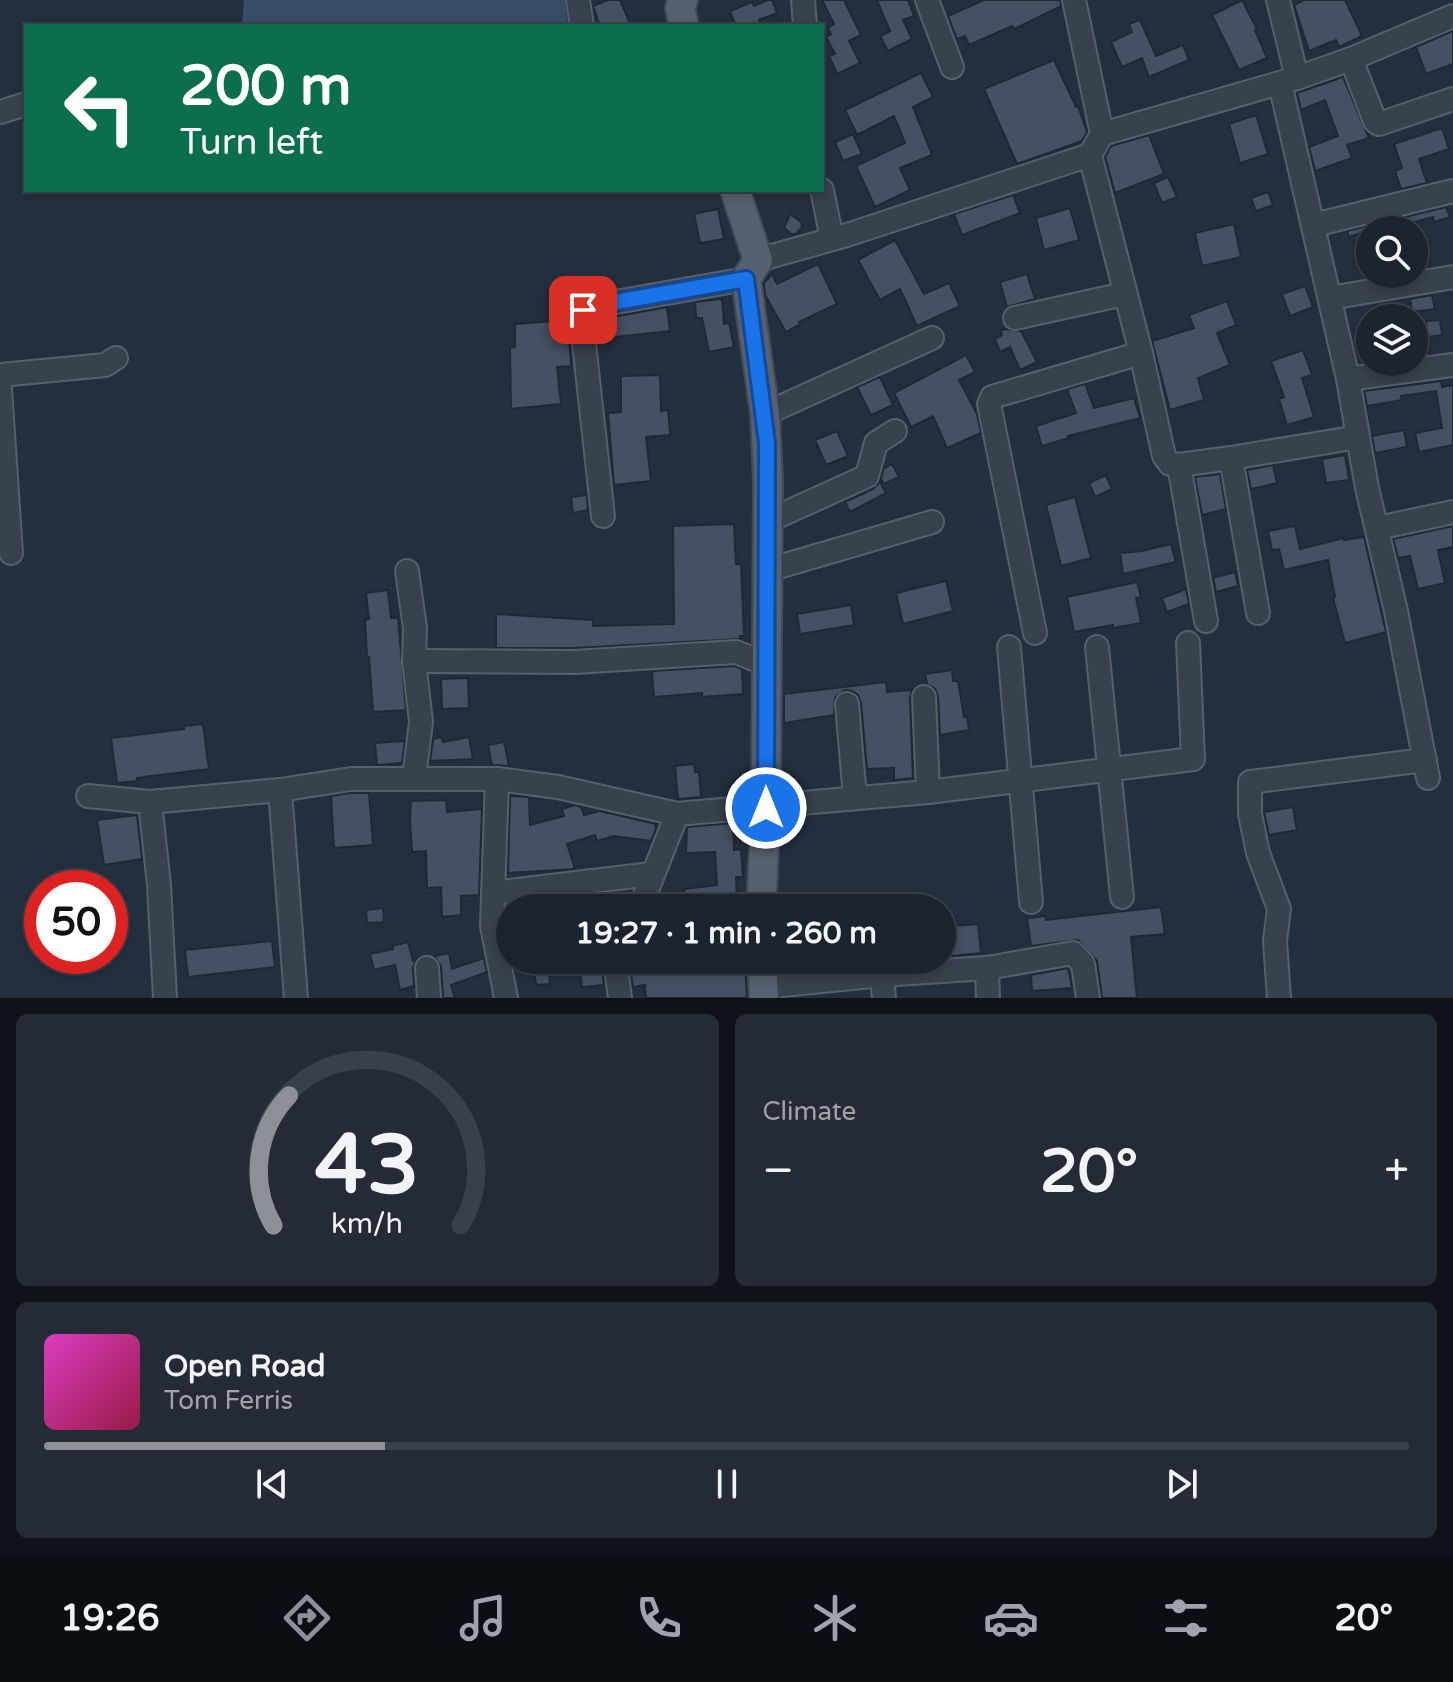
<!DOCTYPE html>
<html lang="en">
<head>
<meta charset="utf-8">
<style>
  body { margin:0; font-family:"Varela Round",sans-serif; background:#242b36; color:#f1f3f6; height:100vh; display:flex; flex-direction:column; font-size:30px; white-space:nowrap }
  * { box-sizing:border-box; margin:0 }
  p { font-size:26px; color:#a0a4aa }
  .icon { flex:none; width:44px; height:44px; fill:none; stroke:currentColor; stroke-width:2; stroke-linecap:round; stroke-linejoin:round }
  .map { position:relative; height:998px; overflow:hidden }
  .details { display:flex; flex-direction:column; gap:16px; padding:16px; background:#0f1319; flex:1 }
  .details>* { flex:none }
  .top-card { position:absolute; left:24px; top:24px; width:800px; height:168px; border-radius:0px; box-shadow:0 4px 12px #0003,0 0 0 2px #39404a; background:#0b6e4f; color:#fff; overflow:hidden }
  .fabs { position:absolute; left:1356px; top:216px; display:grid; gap:16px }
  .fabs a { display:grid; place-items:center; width:72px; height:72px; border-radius:50%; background:#1b232e; box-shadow:0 4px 12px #0003,0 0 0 2px #39404a; font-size:40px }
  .speed { position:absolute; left:24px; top:870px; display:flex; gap:16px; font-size:40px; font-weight:700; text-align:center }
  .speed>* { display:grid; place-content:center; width:104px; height:104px; border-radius:50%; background:#1b232e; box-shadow:0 4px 12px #0003,0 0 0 2px #39404a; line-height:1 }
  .speed .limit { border:12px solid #d22; background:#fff; color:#111 }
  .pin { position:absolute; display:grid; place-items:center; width:68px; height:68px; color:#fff; margin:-34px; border-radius:16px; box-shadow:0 4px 12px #0006 }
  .me { position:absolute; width:88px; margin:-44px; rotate:0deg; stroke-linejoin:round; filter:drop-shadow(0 0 6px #0008) }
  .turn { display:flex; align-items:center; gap:28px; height:168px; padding:0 24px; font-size:36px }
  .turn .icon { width:104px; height:104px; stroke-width:2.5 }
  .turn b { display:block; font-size:56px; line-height:68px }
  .big { font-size:60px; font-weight:700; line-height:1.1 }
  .details .card { flex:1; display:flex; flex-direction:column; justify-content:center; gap:12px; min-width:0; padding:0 28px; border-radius:12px; background:#242b36 }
  .details .dial { align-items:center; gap:0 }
  .dial svg { height:208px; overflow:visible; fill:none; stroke:#39404a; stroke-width:7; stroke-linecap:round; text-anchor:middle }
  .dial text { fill:#f1f3f6; stroke:none }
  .song { display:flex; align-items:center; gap:24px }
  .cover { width:96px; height:96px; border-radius:12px; background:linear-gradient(135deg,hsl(310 70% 55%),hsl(340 70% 35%)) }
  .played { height:8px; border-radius:4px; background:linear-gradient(90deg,#8c9099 25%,#39404a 25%) }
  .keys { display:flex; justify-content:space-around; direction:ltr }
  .heat { display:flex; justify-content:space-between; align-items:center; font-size:44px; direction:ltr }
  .details .tiles { flex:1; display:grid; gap:16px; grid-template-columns:1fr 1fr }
  .card:last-child { grid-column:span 2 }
  .trip { position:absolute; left:496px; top:894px; width:460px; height:80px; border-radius:40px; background:#1b232e; box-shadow:0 4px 12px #0003,0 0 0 2px #39404a; font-weight:700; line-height:80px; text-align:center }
  .tab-bar { display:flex; height:128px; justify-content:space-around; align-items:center; background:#0b0e12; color:#a0a4aa }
  .tab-bar .icon { width:56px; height:56px }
  .tab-bar .active { color:#8c9099 }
  .tab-bar b { font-size:36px; color:#f1f3f6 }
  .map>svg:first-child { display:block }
  .water { fill:#394c67 }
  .building { fill:#455162; stroke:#1f2835; stroke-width:2 }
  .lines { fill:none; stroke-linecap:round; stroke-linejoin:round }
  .minor-casing { stroke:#565f6c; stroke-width:26 }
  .major-casing { stroke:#414a57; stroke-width:32 }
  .minor { stroke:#38414e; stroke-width:22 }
  .major { stroke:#56606e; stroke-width:28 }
  .route-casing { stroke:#114b97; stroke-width:20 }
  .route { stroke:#1a73e8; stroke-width:14 }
</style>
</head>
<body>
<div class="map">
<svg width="1453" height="998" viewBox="0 0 1453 998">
  <rect width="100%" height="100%" fill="#242f3e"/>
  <path class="water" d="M244,0H565L568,26H242Z"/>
  <g class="building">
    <path d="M608,0H620L631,26H600L593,6Z"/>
    <path d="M768,0H772L777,13L759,20L762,26H736L730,11L752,2L754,6Z"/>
    <path d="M822,0H844L861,35L849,41L860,63L837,74L829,56L835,54L826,37L831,34L828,28L834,24Z"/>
    <path d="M877,0H908L914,16L903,20L912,39L888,51L880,36L890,31Z"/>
    <path d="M984,0H1060L1061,6L1014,29L1012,26L969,45L965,36L957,39L948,16Z"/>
    <path d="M1242,0L1257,29L1255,30L1267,58L1239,70L1212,15Z"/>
    <path d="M1304,0H1345L1362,36L1339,47L1336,40L1309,51L1294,5Z"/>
    <path d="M1140,20L1156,56L1183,45L1189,60L1149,77L1142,58L1122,67L1111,42L1132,32L1129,24Z"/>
    <path d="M1453,31V64L1426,74L1416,47Z"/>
    <path d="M1054,60L1076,107L1078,106L1087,132L1082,141L1017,164L984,89Z"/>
    <path d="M921,73L933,97L913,107L932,155L900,168L910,190L875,207L856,166L905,143L894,116L857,135L845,110Z"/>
    <path d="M1343,77L1369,138L1347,145L1352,158L1315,171L1309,147L1338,136L1325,100L1301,110L1297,93Z"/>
    <path d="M1256,115L1268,154L1240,163L1229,124Z"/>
    <path d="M1442,128L1449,149L1419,159L1427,183L1401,189L1395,171L1402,168L1394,144Z"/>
    <path d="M853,134L862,154L843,161L835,142Z"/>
    <path d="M1149,135L1164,174L1115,193L1105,157L1111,146Z"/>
    <path d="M1168,177L1177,197L1162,203L1154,183Z"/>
    <path d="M1268,192L1273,205L1256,211L1251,198Z"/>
    <path d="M1013,195L1020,213L962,235L954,214Z"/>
    <path d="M1446,207L1450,217L1434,222L1433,217L1384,230H1370L1349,237L1347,231Z"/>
    <path d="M1070,208L1079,240L1044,250L1036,218Z"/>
    <path d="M718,209L724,239L700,243L694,214Z"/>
    <path d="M790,214L801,222L802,227L796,234H791L784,228Z"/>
    <path d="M1234,224L1241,257L1202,266L1195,233Z"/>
    <path d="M895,240L924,294L949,283L960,306L917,326L900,289L880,300L858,260Z"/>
    <path d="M818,264L837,304L799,322L800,324L786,332L765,295L764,283L772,274L777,284Z"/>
    <path d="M1027,274L1035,299L1007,307L1000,282Z"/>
    <path d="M1305,286L1313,307L1290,316L1282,294Z"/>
    <path d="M1432,295L1435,309L1412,312L1410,299Z"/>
    <path d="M722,299L724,324L729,323L734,347L709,352L702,318H696L695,302Z"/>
    <path d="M1227,301L1236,325L1217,333L1230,365L1198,378L1204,400L1170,410L1152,341L1194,328L1189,315Z"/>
    <path d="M667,307L670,331L598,339L596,320Z"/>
    <path d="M568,320L571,366L557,367L561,404L511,409L510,348L515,347V324Z"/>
    <path d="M1440,320L1442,335L1427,337L1426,321Z"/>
    <path d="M1006,329L1021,331L1037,362L1020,370L1010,347L1000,352L995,339L1002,335L1000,331Z"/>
    <path d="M1303,350L1312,375L1302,378L1314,417L1287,425L1279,399L1284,397L1271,361Z"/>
    <path d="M966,355L975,372L959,380L977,414L981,433L947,448L933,416L911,427L894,393Z"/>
    <path d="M660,375L661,411L668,410L670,435L646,437L651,481L614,485L608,413L621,412V376Z"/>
    <path d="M880,377L893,405L871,415L857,387Z"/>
    <path d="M1441,381L1442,387L1453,385V445L1419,452L1415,433L1442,428L1436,391L1401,396L1402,400L1367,406L1364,391Z"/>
    <path d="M1085,384L1094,408L1134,398L1140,418L1068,436L1069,438L1042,446L1036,426L1076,413L1067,389Z"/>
    <path d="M1404,430L1407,447L1375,453L1372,436Z"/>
    <path d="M837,431L848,456L826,465L815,440Z"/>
    <path d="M1345,455L1349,480L1326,483L1322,459Z"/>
    <path d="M892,464L899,477L884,484L881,479L884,468Z"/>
    <path d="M1273,465L1277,483L1251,489L1247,470Z"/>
    <path d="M1220,474L1226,509L1202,515L1195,477Z"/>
    <path d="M1106,475L1112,489L1095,497L1089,483Z"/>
    <path d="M880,482L886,493L850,512L845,502L873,489Z"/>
    <path d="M587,495L588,510L573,513L571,497Z"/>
    <path d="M1075,497L1091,558L1061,566L1046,505Z"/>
    <path d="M734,524L736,564H741L744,636H740V639L574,648H496V614L593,620V626L674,624L673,526Z"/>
    <path d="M1295,526L1300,549L1344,538V540L1364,537L1386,632L1345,643L1333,598L1335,597L1328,560L1284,570L1279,549L1272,550L1268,531Z"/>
    <path d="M1453,526V547L1438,550L1445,583L1418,589L1410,556L1398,558L1393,539Z"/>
    <path d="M1171,544L1176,562L1123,574L1120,553L1142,551Z"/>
    <path d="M1235,572L1238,586L1216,592L1213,578Z"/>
    <path d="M946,581L953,611L903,624L896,593Z"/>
    <path d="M1137,582L1141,597L1136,598L1141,623L1113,628V625L1074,632L1067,597Z"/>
    <path d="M1186,589L1189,604L1167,612L1162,598Z"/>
    <path d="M388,590L391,618H398L406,710L373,712L369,657H367L365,620L369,619L366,593Z"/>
    <path d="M851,605L854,625L800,634L797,614Z"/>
    <path d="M734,666L742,669L743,694L702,697V693L654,697L652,671Z"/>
    <path d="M952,670L953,681H958L964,717H967L969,730L940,735L938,696L935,689L927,684L925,674Z"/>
    <path d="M468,678L469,708L442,709L441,679Z"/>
    <path d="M886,682L887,692L912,690L910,698L913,778L894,780V768L867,769L861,703L858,695L852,691L845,690L835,697L834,715L784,723V694Z"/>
    <path d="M203,724L209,769L137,778V781L117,783L111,738L184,729V726Z"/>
    <path d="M441,737L443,742L469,737L473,759L430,761L433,739Z"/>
    <path d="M405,741L402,763L377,765L375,743Z"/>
    <path d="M504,742L509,766L492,765L488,745Z"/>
    <path d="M694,764L695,772H699L701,797L678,799L675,766Z"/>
    <path d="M350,793H369L373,845L334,848L331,796Z"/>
    <path d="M510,796L529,797L530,825L564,816L562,809L575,805L581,807L584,815L600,811L656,824L655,832L651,841L614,836L597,841L595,835L567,844L575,869L508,873Z"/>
    <path d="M446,800L447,812L482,809L479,895L461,896V915L442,917L441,887L427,888L426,851L412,852L410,820L411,801Z"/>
    <path d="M1293,807L1297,830L1269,835L1264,812Z"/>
    <path d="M137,815L142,859L104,865L97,820Z"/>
    <path d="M733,823L734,850L741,849L743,877H736L737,901L708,902L709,908H686L684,889L717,885L715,852L686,853L687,827Z"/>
    <path d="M1161,907L1165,934L1131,937L1137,998H1102L1097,961L1078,940L1031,946L1027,918L1045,916L1046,920Z"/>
    <path d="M383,908L384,922L367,923L366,910Z"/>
    <path d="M978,924L981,953L942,957V927Z"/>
    <path d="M272,941L275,967L188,977L185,950Z"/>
    <path d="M408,942L413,961L416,960L413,968L414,986L400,990L395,965L374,970L370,954L393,949L392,946Z"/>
    <path d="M449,953L452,969L484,958L487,972L451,985L455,998H443L441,966L434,956Z"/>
    <path d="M594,960H601L604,985L582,987L579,962Z"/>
    <path d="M660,960L661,972L719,965V960H742V964H745L747,998H646L645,985L633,987L629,961Z"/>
    <path d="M1068,968L1072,988L1032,991L1031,975Z"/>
    <path d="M548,969L550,984L536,985L534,971Z"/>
  </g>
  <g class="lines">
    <defs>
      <g id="minor">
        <path d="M578,0L582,26"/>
        <path d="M803,0L805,26"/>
        <path d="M927,0L952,67"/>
        <path d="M1074,0L1102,134"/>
        <path d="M1278,0L1297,78"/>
        <path d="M1351,59L1375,121L1379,124L1453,99"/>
        <path d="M1280,83L1348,379L1367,488L1396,611L1428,778"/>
        <path d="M0,112L26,104"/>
        <path d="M1090,155L1141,353L1164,456L1170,464L1179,465L1231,458L1358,437"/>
        <path d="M822,190L832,239"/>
        <path d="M1314,225L1453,191"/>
        <path d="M758,260L847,235L1090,155L1102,134L1297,78L1351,59L1453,16"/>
        <path d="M1330,298L1453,277"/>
        <path d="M1015,318L1124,294"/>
        <path d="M0,375L105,365L116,358"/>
        <path d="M1348,379L1453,365"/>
        <path d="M0,388L11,553"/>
        <path d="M765,414L932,338"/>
        <path d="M1231,458L1258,613"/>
        <path d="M1179,465L1206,621"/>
        <path d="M603,516L582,325L583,310L593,306L746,279"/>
        <path d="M768,521L867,476L876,443L895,431"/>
        <path d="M1378,528L1453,512"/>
        <path d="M768,570L932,522"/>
        <path d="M407,571L415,628L414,661L421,722L414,778"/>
        <path d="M1035,633L989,404L992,397L1141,353"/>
        <path d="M1009,647L1031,902"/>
        <path d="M1097,647L1122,897"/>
        <path d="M414,661L574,662L736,652L766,664"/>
        <path d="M924,697L928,792"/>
        <path d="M847,704L855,798"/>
        <path d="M497,779L492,926L506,998"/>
        <path d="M280,790L296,998"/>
        <path d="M88,796L150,802L280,790L351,779H497L558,787L677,814L928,792L1193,759L1188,643"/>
        <path d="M150,802L159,885L165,998"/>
        <path d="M493,893L651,874"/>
        <path d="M640,908L677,814"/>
        <path d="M615,960L620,998"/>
        <path d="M427,968L429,998"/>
        <path d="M987,968L988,998"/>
        <path d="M882,975L884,998"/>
        <path d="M763,987L882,975L987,968L1073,953L1083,964L1088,998"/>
        <path d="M1279,998L1275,941L1279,909L1258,853L1250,814V782L1425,760"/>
      </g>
      <g id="major">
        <path d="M683,0L680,8L684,26"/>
        <path d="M735,190L758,260L746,279L765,414L768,480L766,808L761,908"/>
        <path d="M762,960L764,998"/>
      </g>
    </defs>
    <use href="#minor" class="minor-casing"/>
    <use href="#major" class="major-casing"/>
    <use href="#minor" class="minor"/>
    <use href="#major" class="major"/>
  </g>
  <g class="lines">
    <defs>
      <path id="route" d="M583,310L593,306L746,279L767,443L766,808"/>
    </defs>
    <use href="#route" class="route-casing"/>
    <use href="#route" class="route"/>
  </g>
</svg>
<div class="fabs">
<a><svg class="icon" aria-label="search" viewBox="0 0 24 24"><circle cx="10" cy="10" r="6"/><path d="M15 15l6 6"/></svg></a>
<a><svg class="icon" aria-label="layers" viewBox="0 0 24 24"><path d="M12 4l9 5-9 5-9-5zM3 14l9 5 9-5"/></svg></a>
</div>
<div class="speed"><div class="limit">50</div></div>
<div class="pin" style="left:583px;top:310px;background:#d93025"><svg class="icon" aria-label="arrive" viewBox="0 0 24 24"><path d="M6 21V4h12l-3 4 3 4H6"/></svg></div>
<svg class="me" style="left:766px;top:808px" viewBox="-20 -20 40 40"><circle r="17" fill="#1a73e8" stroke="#fff" stroke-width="3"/><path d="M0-11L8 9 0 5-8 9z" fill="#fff"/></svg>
<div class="trip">19:27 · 1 min · 260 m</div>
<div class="top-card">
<div class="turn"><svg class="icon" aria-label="left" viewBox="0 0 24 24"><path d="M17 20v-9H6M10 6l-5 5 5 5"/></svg><div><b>200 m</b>Turn left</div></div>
</div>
</div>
<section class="details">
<div class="tiles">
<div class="card dial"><svg viewBox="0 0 100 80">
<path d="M14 69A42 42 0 1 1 86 69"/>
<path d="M14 69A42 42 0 0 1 20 19" stroke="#8c9099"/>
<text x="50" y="56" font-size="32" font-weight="700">43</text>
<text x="50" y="72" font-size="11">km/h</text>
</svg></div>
<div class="card"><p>Climate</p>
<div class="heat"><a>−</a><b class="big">20°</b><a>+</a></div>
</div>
<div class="card">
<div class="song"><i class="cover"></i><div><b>Open Road</b><p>Tom Ferris</p></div></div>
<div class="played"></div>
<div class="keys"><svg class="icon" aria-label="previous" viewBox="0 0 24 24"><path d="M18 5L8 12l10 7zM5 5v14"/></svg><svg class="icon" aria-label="pause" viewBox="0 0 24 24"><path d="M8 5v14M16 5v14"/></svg><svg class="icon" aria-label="next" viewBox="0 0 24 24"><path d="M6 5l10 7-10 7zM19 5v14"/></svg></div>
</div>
</div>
</section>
<nav class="tab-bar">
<b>19:26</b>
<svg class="icon active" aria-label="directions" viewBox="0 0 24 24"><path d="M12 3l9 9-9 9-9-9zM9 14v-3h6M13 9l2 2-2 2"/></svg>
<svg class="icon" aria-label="music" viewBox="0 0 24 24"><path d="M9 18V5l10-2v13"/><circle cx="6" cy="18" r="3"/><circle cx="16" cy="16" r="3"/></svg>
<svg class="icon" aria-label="phone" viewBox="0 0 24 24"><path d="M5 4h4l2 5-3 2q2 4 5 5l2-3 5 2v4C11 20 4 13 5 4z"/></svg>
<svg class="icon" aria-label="climate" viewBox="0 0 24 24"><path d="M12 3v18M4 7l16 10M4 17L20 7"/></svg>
<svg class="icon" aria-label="car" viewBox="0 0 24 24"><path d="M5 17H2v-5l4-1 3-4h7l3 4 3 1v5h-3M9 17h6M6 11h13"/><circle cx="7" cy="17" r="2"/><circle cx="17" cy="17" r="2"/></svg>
<svg class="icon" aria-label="filters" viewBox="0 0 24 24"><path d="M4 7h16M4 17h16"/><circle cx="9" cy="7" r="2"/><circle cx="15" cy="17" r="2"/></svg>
<b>20°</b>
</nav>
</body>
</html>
